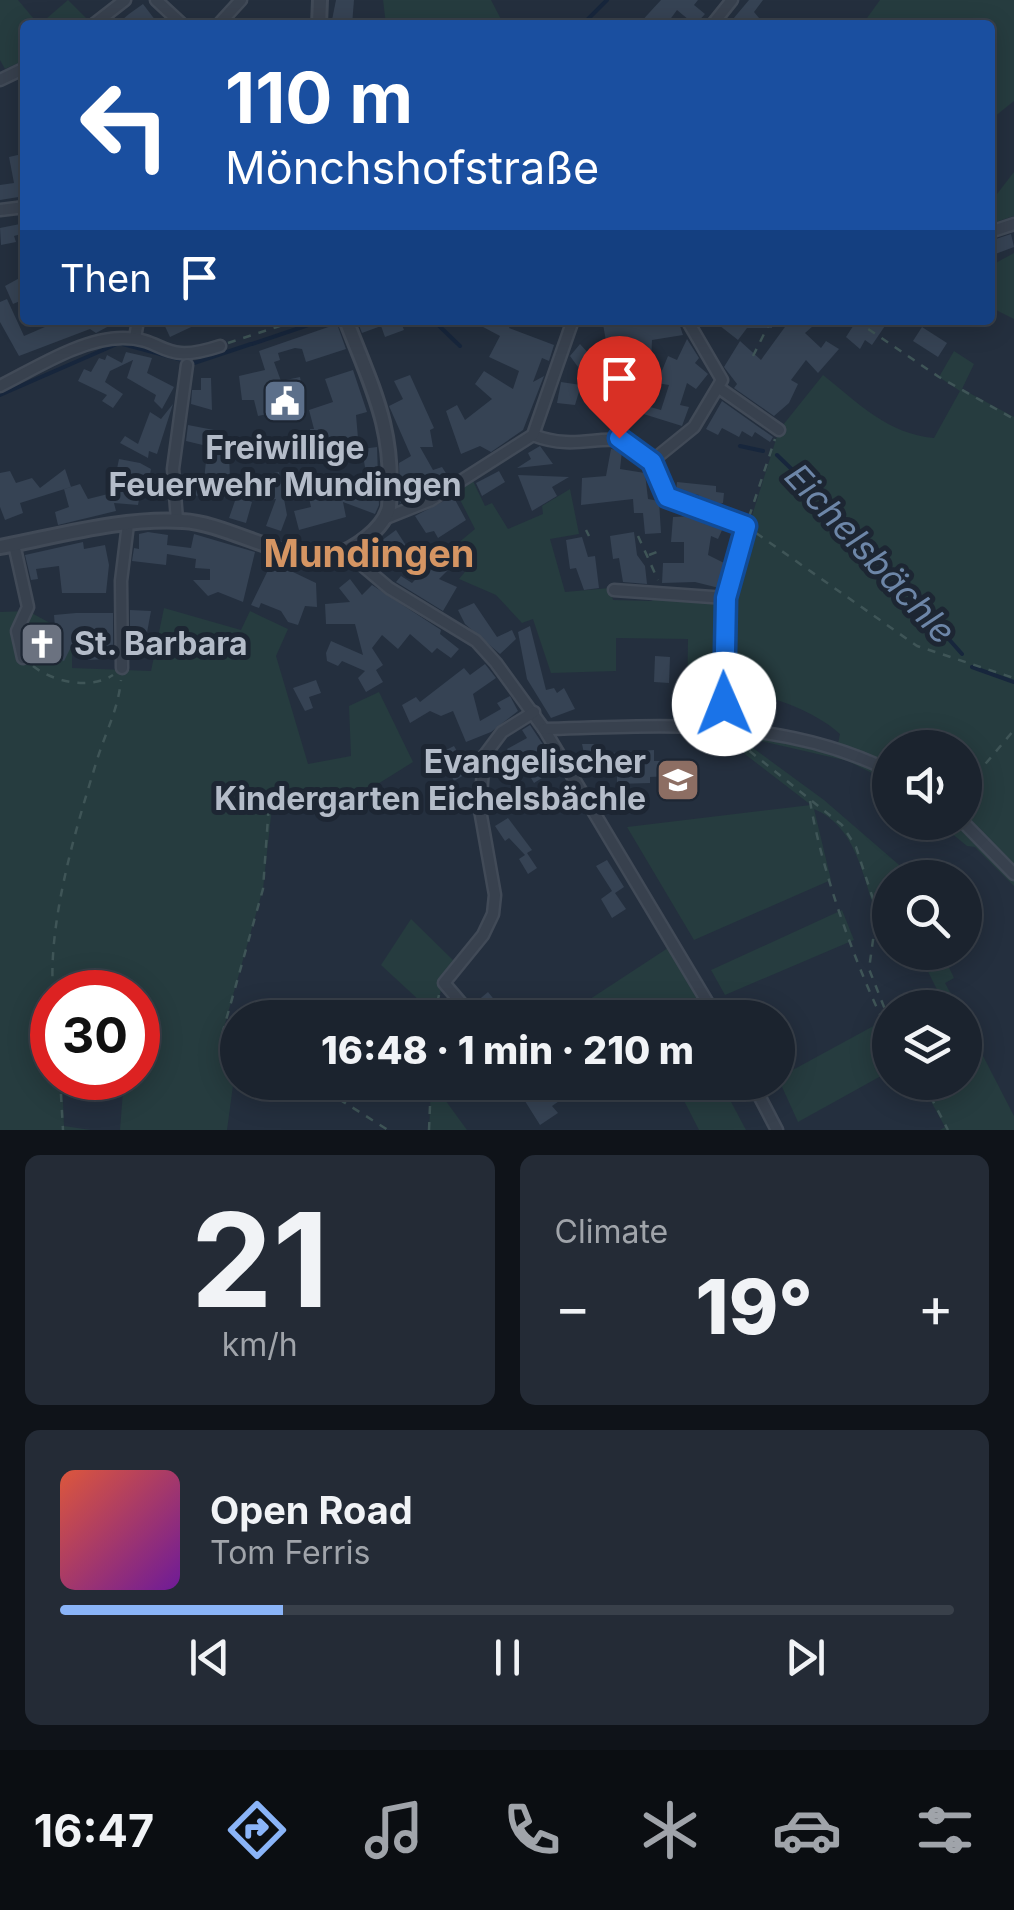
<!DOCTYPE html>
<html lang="en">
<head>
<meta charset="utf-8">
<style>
  body { margin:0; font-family:Inter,sans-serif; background:#242b36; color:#f1f3f6; height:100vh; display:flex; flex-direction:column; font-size:38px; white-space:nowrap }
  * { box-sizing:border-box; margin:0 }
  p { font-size:32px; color:#a0a4aa }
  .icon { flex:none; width:55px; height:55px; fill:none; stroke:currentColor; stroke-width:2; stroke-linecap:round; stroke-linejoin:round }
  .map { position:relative; height:1130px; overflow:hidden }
  .sheet { display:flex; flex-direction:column; gap:25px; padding:25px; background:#0f1319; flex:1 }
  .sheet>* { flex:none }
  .top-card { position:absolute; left:20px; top:20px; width:975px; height:305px; border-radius:10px; box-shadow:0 5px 25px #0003,0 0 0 2px #39404a; background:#1a4fa0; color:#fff; overflow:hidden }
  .fabs { position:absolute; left:872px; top:730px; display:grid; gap:20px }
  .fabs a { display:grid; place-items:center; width:110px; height:110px; border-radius:50%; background:#1b232e; box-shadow:0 5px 25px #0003,0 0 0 2px #39404a; font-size:50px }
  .speed { position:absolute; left:30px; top:970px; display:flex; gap:20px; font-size:50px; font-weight:700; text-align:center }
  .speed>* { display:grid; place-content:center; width:130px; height:130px; border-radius:50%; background:#1b232e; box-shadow:0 5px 25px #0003,0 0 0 2px #39404a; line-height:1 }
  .speed .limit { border:15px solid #d22; background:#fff; color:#111 }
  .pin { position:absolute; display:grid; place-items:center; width:85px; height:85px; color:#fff; margin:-102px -42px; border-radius:50% 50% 50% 0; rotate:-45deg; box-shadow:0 0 10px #0007 }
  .pin .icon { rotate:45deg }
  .me { position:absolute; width:110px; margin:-55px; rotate:359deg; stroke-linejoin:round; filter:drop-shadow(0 0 8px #0008) }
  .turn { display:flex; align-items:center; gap:35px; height:210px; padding:0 40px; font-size:45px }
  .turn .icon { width:130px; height:130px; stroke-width:2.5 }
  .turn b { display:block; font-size:70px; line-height:85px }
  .then { display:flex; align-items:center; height:95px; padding:0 40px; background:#0003; gap:20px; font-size:38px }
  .big { font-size:75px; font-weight:800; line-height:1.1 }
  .sheet .tile { flex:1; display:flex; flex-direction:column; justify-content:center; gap:15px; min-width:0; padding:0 35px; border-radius:15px; background:#242b36 }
  .sheet .dial { align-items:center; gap:0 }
  .dial b { font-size:130px; line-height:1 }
  .song { display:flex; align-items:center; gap:30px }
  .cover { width:120px; height:120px; border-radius:15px; background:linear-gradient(135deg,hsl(10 70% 55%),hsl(280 70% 35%)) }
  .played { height:10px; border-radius:5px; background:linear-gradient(90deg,#8ab4f8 25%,#39404a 25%) }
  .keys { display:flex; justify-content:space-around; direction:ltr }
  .heat { display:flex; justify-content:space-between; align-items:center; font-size:55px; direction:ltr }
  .sheet .tiles { flex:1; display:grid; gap:25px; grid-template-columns:1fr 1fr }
  .tile:last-child { grid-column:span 2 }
  .trip { position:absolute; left:220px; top:1000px; width:575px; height:100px; border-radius:50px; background:#1b232e; box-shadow:0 5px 25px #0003,0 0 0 2px #39404a; font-weight:800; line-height:100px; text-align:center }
  .dock { display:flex; height:160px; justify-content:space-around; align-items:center; background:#0b0e12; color:#a0a4aa }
  .dock .icon { width:70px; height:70px }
  .dock .on { color:#8ab4f8 }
  .dock b { font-size:45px; color:#f1f3f6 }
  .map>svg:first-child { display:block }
  .green { fill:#263c3f }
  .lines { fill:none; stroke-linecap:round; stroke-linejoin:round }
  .stream { stroke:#17263c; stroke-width:4 }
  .building { fill:#364354 }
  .minor-casing { stroke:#414a57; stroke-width:15 }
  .tertiary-casing { stroke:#414a57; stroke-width:18 }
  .path { stroke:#3f5557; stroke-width:2.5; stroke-dasharray:8 8; stroke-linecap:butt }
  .minor { stroke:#38414e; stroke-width:10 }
  .tertiary { stroke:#38414e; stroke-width:12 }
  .route-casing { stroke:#114b97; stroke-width:25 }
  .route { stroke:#1a73e8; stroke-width:18 }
  .labels { text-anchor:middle; stroke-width:10; stroke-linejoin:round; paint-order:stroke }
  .poi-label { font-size:32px; font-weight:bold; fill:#b4bcc9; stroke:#1d2633 }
  .water-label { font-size:35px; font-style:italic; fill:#6d86a8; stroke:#1d2633 }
  .quarter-label { font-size:38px; font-weight:bold; fill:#d59563; stroke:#1d2633 }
</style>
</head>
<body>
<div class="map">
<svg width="1014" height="1130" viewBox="0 0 1014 1130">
  <rect width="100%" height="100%" fill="#242f3e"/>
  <g class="green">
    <path d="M0,0H18L39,25L68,0L87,19L79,25H25V60L5,69L0,60Z"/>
    <path d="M383,0H491L504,25H386Z"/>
    <path d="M880,0H1014V101L994,117L990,114V25H862Z"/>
    <path d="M1014,172V216L990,224V203Z"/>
    <path d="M1014,253V319L990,307V266Z"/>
    <path d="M954,351L974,364L962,389L1014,417V886L975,847L967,846L939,823L965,822V748H890V782L848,761L748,738L753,748L824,800L913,877L890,878V904L875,911C862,873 855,826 814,809L831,880L694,940L627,827L811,805L746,755L725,730L837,749L840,734C814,710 756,688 721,692V701L687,699L688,639L616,638V671L551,673L533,619L522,623L496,595L459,579L474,561L457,544L475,529L455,490L473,481L485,506L492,503L508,529L543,514L542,506L570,489L579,534L550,539L565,592L610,588L613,600L652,601L654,594L725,601L779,430L823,375C858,403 888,434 934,438L960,391L939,377Z"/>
    <path d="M164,608L241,630L250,611L288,629L276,656L308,764L351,756L349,706L379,692L413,762L328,815L274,789L263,889L221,1038L222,1048L237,1056L227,1130H120L124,1078H138V992H52V1078H62L64,1126L91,1130H0V612L28,611L72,635V668L151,671Z"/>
    <path d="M842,910L854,940L725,995L711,970Z"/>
    <path d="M411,919L458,965L444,983L433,1013L381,965Z"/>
    <path d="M671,946L721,1017H591L581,1005Z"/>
    <path d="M919,953H942L954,978L945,983L958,1007H915L941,998Z"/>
    <path d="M890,1017V1071L798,1122L778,1078Z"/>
    <path d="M965,1021L1014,1116V1130H940L945,1127L921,1083L965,1082Z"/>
    <path d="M675,1083H721L746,1130H699Z"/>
    <path d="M435,1086L467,1130H429L431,1087Z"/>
  </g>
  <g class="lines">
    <g class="stream">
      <path d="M582,25L607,0"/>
      <path d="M433,320L460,346"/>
      <path d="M252,344L323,320"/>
      <path d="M0,395L119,343L194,363L251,344"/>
      <path d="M740,446L763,451"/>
      <path d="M777,455L838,514L962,654"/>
      <path d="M972,667L1014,682"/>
    </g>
  </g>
  <g class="building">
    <path d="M336,0H354L352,25H331Z"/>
    <path d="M661,0H698L694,5L705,14L695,25L677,10L666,25H638Z"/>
    <path d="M749,0H763L754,12L759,18L754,25H728Z"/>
    <path d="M143,4L159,25H116L129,14Z"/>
    <path d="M22,154L25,196L0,200V185L14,183L9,157Z"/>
    <path d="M25,223V233L14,236L16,242L1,245L0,228Z"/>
    <path d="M1011,234L1014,247L990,256V241Z"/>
    <path d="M25,275V299L13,304L5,286Z"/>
    <path d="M7,299L24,336L61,320H75L77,325L85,320H120L96,333L90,329L19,356L0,322V302Z"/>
    <path d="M162,320H206L170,337Z"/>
    <path d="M357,320H400L404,330L385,337L381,326L362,333Z"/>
    <path d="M470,320H512L509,328L554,345L549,361L542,358L533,382L544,376L523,430L491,452L480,446L461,454L446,411L457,405L465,420L492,399L475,384L484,371L513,389L519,371L489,357L500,336Z"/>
    <path d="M620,320H678L683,335L652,340L651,364L632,363L631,385L632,402L661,410L669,385L657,383L668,356L677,360L687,339L699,358L695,363L708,374L696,389L687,383L680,405L689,407L682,426L621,407L622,393L614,387L615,367L611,370L603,324Z"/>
    <path d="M724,320H772V328H747L738,340L715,322Z"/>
    <path d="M790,320H820L805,333L821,348L826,341L839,349L818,373L806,360L791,380L798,384L789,403L774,416L734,388L737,384L724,367L740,341L761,360Z"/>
    <path d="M857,320H889L872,345L865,340L860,349L846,337Z"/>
    <path d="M337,324L346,349L306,362L302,349L295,348L278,353L280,360L274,362L281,381L300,377L306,406L258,416L254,400H242L239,376L265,370L259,351Z"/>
    <path d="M922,327L947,343L938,357L913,341Z"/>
    <path d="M580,344L607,374L597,383L593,379L589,382L570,356Z"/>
    <path d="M126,352L152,358L147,373L174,387L162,409L154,401L156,395L127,378L133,360L110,371L105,382L123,394L113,408L102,401L107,395L78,381L84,369L91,372L99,358L105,360L107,355L122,363Z"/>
    <path d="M353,370L367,412L356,415L358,438L312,444L310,429H314L309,410L333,402L325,379Z"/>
    <path d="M410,375L434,428L430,430L433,447H420L433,470L442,467L449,478L400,503L399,463L411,456L389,406L403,399L394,381Z"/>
    <path d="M201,378H211L212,410L191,404L192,390H201Z"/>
    <path d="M561,382L581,385L575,405L557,403Z"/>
    <path d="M722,401L773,437L770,442L755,432L752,437L742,431L739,437L722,428L718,435L706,429Z"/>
    <path d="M173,404L157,454L149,451L148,458L120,443L125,436L138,444L150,412L161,419Z"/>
    <path d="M188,425L214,430L211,447L186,441Z"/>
    <path d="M240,446L242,455L229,457L230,476L235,475L236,496L252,502L246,523L229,518L236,498L184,495L182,475L204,480L207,452Z"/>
    <path d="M540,446L553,464L517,468L531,459L528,453Z"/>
    <path d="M377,447L379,505L375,514L343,502L346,517L299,530L294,511L311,507L307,489L356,480L358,474L366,473L362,449Z"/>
    <path d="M611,449L622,451L620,469L645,473L648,499L659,501L661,533L645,534L643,513H634L633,499L581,505L582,478L606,476Z"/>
    <path d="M119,459L140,463L151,469L150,474L165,478L164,499L140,494L138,505L114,503L116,511L58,525L55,512L69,507L64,489L80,484L88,499L112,493Z"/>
    <path d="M65,469L71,487L20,503L23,513L5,520L0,507V473L10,471L16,483L32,478L40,488Z"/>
    <path d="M499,471L505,482L482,496L476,483Z"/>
    <path d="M279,472L287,515L281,531L266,526L276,499L258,501L256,490L270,489L268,474Z"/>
    <path d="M518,475L569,477L552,487L557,496L532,511Z"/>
    <path d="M677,482L716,486V492L724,493L723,503L714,506L699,500V495L676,491Z"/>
    <path d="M453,496L466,520L438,538L434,531L426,533L415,516Z"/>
    <path d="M692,516L723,528L718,539L711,536L708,555L724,563L719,588L695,582L662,583L663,563H684V542H671L673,517Z"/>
    <path d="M396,530L414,558L401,566L381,541Z"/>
    <path d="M148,532L168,535L167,545L191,548L194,534L255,552L243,602L218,592L208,596L193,580H210V569L195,568L196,559L167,554L166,565L132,561L134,548L139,549V534Z"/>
    <path d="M634,532L637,555L645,566L647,584L623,582L619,558L613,559L610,536Z"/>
    <path d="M582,537L588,557L595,556L599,588L584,590L576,568L570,569L566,540Z"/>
    <path d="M83,542L84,549L105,545L109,565L106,593H62L59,566L36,569L38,579L31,580L25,555Z"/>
    <path d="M446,548L458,560L439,579L457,587L443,611L396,582L401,576L412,583Z"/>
    <path d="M272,562L316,583L317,607L305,606L298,625L288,622L281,611L261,603L259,608L251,605Z"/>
    <path d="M350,579L362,595L372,585L441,630L440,634L459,649L451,658L437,648L432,653L410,634L398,649L382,635L372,648L383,665L376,670L383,682L366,692L358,678L365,671L342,661L338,666L327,661L326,653L331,641L363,655L355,624H326L325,604L350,602L339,588Z"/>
    <path d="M474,603L497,637L512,630L516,639L500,654L465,624L458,610Z"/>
    <path d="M130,610L151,611L146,638H130Z"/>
    <path d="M76,613H113V654H107V659L88,660L86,646L71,647L64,661L30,647L29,626L56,640L54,615Z"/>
    <path d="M530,626L546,690L554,688L557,693L564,688L575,709L551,718L527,679L518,632Z"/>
    <path d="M655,656L670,657L669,683L654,682Z"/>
    <path d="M485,664L496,678L473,694L480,721L501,709L497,703L510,696L518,711L491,732L466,742L453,711L441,716L430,711L410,723L402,705L416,697L420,702L464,668L470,675Z"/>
    <path d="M316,680L321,693L309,697L313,708L305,711L293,688Z"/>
    <path d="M530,725L546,749L530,758L542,778L534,783L518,756L513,759L507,749L527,738L522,730Z"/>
    <path d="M582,744H596V754L654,750V761H671L670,776L650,777V783L617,784V775H596V763H586Z"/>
    <path d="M454,746L469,772L454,781L440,753Z"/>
    <path d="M508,818L532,850L527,853L537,868L528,874L519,859L525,855L509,838L505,841L495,826Z"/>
    <path d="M607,860L624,887L615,893L626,909L612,918L601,899L612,891L596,866Z"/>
    <path d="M488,992L509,1018H488L475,1003Z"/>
    <path d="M513,1082H556L565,1097L552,1106L558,1113L540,1125Z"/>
  </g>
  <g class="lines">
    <defs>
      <g id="minor">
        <path d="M156,0L183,25"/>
        <path d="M93,25L125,0"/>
        <path d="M218,25L241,0"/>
        <path d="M712,25L732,0"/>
        <path d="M0,80L25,68"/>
        <path d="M0,210L25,207"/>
        <path d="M990,232L1014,224"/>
        <path d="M135,338L138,320"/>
        <path d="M0,386C36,368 82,338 123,338C167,338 160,366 220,346"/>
        <path d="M719,388L779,430"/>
        <path d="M533,435C599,461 626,401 667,497L746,527L726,598L724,725"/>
        <path d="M652,461L694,427L722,380L687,320"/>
        <path d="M386,518L431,500L533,435L573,320"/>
        <path d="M177,520L173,469L187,365"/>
        <path d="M14,544L28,607L17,631L23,658"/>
        <path d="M344,550L389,588L476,641L496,663L544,729L717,1018"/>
        <path d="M614,590L726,598"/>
        <path d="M122,668L121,581L128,524"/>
        <path d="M544,729C665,726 779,716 890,771"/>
        <path d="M963,822L1014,874"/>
        <path d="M474,1018L444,983L483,935L493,914L495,895L480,810L484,756L502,732L534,712"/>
        <path d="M752,1082L777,1130"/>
      </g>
      <g id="tertiary">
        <path d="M319,25L320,0"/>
        <path d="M0,547C58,536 124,517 183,521C227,523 293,566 333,556C354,550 384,529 389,507C395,429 373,390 346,320"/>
      </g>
    </defs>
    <use href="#minor" class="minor-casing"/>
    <use href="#tertiary" class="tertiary-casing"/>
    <g class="path">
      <path d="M855,320L939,377L1014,419"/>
      <path d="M228,343L298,320"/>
      <path d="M753,356L769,324"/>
      <path d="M749,517L775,439"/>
      <path d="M586,530L589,536"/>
      <path d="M756,533L917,646L1014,678"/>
      <path d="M638,536L658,580"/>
      <path d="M649,555L662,550"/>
      <path d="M33,666C53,682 90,690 113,675"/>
      <path d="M737,741L842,825L856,847L877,911L869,969L890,1022"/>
      <path d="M965,788L1014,730"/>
      <path d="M810,801C822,873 857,970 890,1035"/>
      <path d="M53,992C48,920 76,828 97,760C106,731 118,710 121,680"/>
      <path d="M433,1018L439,995"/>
      <path d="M238,1056L222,1048L221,1038L263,889L269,803"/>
      <path d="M60,1078L63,1130"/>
      <path d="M312,1082L388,1130"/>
      <path d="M923,1082L948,1130"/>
      <path d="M429,1130L431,1082"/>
    </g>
    <use href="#minor" class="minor"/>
    <use href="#tertiary" class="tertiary"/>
  </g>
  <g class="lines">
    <defs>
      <path id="route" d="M619,438L652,462L667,497L746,526L726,598L724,704"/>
    </defs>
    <use href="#route" class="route-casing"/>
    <use href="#route" class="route"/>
  </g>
  <defs>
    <symbol id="civic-square" viewBox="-11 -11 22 22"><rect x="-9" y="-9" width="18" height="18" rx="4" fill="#5c6f8a" stroke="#1d2633"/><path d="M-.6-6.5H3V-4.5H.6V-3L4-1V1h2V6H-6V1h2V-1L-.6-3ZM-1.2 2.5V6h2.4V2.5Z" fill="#fff"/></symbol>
    <symbol id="church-square" viewBox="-11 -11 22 22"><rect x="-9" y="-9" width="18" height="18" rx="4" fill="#6b7280" stroke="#1d2633"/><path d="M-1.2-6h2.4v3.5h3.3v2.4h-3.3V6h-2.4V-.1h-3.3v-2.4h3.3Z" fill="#fff"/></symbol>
    <symbol id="school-square" viewBox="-11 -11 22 22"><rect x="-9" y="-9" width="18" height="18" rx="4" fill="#8d6e63" stroke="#1d2633"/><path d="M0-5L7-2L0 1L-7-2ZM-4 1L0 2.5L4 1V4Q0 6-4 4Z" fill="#fff"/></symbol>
  </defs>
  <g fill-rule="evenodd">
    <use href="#civic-square" x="260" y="376" width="50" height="50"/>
    <use href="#church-square" x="17" y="619" width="50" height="50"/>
    <use href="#school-square" x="653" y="755" width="50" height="50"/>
  </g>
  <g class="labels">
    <g class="poi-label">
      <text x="285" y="459">Freiwillige<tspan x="285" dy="37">Feuerwehr Mundingen</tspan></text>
      <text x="74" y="655" text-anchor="start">St. Barbara</text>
      <text x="646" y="773" text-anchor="end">Evangelischer<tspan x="646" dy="37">Kindergarten Eichelsbächle</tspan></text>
    </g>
    <g class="water-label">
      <text transform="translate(870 554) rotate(47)" y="12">Eichelsbächle</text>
    </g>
    <g class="quarter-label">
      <text x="369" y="567">Mundingen</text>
    </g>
  </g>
</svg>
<div class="fabs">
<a><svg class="icon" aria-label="sound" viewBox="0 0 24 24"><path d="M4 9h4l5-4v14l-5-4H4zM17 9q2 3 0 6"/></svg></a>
<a><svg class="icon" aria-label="search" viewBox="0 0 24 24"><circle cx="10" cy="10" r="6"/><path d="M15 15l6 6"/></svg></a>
<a><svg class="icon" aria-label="layers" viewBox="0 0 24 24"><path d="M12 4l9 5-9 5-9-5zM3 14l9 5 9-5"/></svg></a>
</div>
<div class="speed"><div class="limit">30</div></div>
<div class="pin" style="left:619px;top:438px;background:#d93025"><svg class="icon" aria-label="arrive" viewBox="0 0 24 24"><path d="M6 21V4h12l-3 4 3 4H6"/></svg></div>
<svg class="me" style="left:724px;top:704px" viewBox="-20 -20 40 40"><circle r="19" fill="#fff"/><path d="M0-13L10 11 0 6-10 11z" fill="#1a73e8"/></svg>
<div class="trip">16:48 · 1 min · 210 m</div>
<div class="top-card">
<div class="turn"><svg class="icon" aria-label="left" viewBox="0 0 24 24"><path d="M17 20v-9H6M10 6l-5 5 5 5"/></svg><div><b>110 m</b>Mönchshofstraße</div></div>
<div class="then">Then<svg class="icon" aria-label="arrive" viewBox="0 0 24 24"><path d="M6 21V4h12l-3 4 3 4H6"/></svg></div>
</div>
</div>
<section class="sheet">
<div class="tiles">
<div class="tile dial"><b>21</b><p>km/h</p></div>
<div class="tile"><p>Climate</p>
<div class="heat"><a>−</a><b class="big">19°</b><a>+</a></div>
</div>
<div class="tile">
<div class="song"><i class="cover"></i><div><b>Open Road</b><p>Tom Ferris</p></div></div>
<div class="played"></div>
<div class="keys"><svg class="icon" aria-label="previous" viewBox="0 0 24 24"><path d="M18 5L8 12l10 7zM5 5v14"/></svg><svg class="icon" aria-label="pause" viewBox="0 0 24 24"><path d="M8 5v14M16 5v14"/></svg><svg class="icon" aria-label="next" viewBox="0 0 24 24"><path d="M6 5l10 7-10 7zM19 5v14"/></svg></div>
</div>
</div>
</section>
<nav class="dock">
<b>16:47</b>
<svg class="icon on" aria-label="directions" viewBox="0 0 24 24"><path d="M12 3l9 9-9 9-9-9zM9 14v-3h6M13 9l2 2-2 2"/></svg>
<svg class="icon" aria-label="music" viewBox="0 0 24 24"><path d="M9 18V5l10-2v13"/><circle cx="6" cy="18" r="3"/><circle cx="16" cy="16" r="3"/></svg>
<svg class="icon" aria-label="phone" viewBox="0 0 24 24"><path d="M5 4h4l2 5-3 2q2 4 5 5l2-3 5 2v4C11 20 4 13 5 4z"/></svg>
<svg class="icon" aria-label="climate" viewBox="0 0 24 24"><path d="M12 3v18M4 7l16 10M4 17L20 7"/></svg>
<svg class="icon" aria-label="car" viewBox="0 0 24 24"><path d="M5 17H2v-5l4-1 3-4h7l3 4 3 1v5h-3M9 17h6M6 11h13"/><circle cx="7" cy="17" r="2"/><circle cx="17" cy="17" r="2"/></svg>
<svg class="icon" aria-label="filters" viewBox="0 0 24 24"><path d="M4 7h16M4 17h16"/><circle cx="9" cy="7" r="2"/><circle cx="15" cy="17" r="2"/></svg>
</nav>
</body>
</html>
